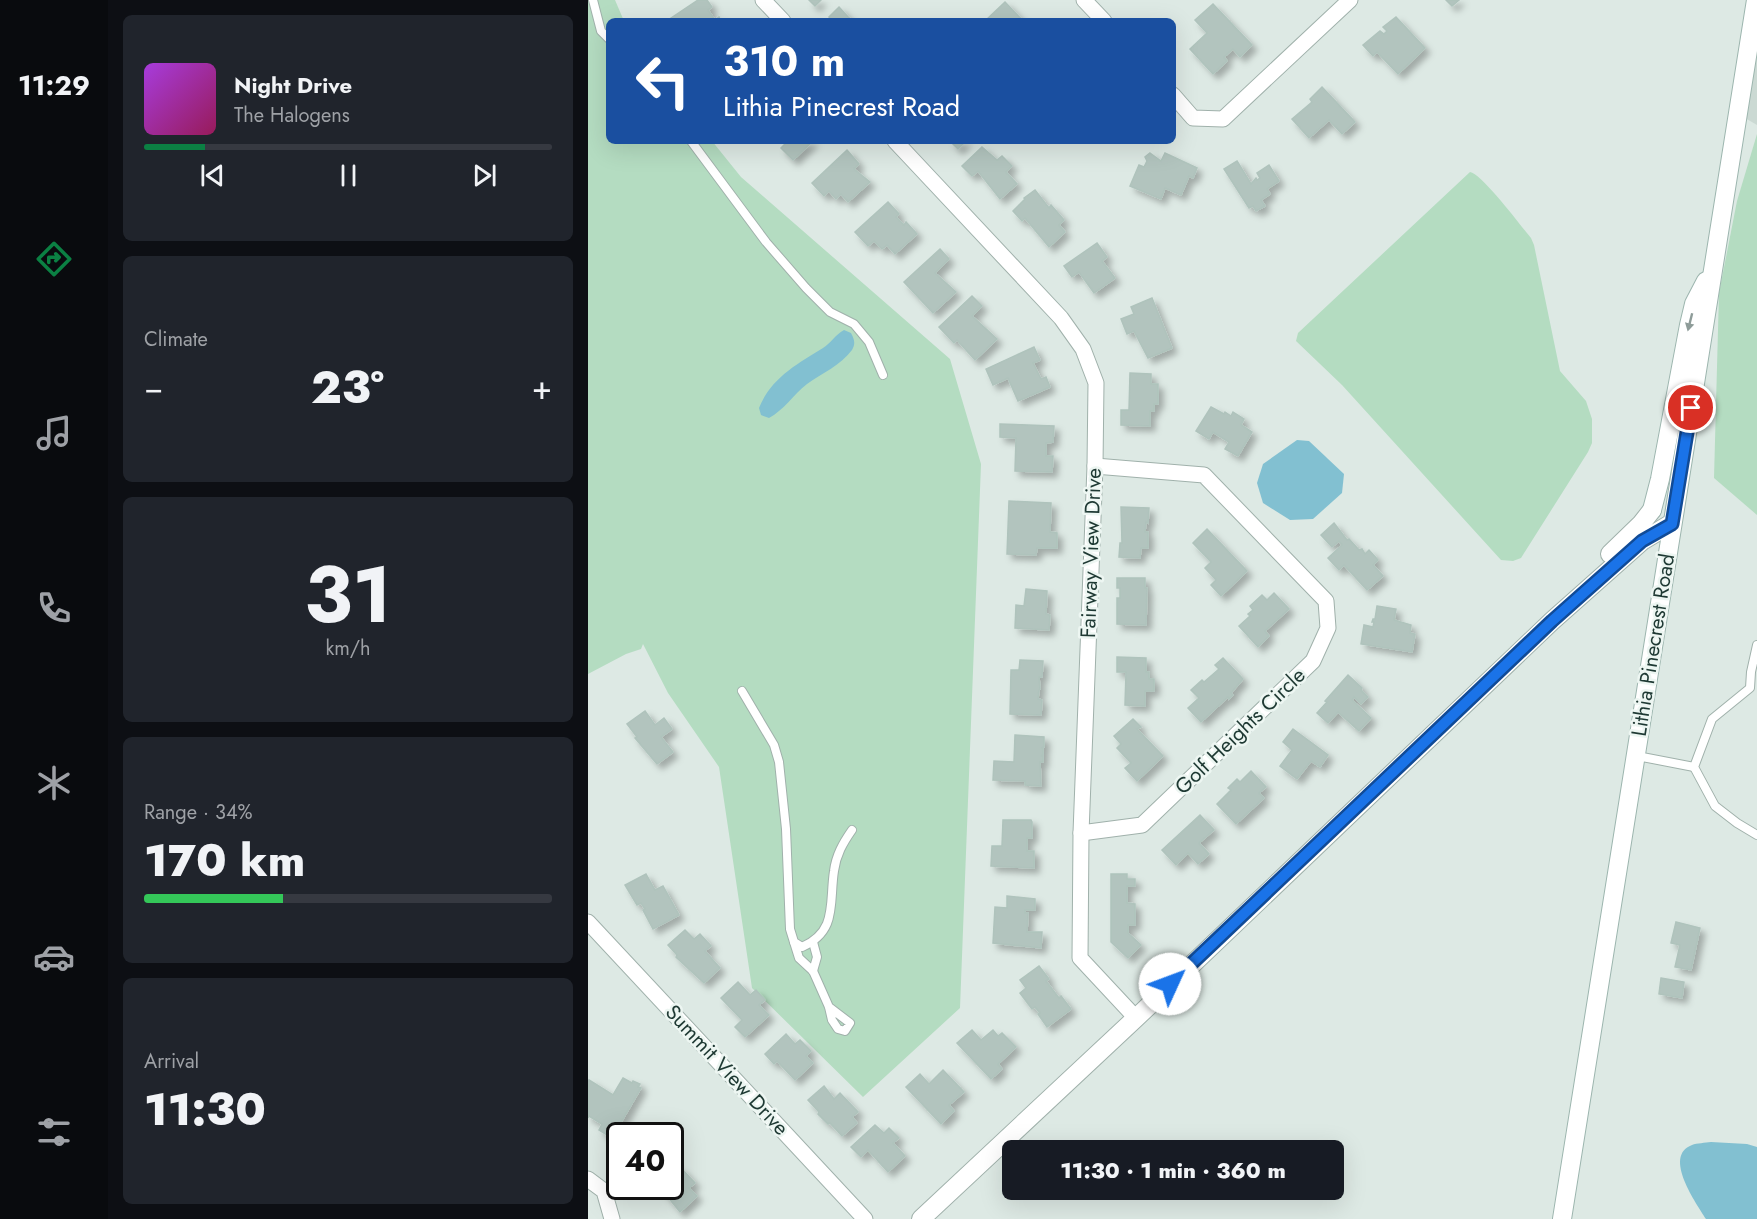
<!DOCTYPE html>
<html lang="en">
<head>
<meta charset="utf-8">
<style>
  body { margin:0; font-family:Jost,sans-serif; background:#20242c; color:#f1f3f6; height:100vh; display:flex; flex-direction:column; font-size:22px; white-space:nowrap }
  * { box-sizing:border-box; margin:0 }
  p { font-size:20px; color:#9ea1a6 }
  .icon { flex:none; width:33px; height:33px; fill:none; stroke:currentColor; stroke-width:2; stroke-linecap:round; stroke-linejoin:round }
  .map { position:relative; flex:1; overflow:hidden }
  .sheet { display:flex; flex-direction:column; gap:15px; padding:15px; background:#0d0f14; width:480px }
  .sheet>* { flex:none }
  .banner { position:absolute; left:18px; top:18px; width:570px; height:126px; border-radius:9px; box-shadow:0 6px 24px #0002; background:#1a4fa0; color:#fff; overflow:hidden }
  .speed { position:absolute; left:18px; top:1122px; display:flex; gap:12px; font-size:30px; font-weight:700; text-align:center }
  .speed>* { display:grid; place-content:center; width:78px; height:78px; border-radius:50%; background:#171b24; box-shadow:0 6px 24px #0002; line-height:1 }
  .speed .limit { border:3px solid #111; border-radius:9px; background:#fff; color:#111 }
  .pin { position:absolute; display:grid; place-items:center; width:51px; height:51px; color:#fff; margin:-26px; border:3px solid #fff; border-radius:50%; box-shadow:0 2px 6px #0007 }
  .me { position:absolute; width:66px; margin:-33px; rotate:47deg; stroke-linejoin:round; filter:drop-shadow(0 0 4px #0008) }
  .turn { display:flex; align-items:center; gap:21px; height:126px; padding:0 18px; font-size:27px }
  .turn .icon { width:78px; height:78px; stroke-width:2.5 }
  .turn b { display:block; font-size:42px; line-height:51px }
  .big { font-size:45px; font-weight:800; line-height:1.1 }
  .sheet .card { flex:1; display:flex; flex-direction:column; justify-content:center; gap:9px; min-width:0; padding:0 21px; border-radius:9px; background:#20242c }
  .sheet .dial { align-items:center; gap:0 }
  .dial b { font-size:78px; line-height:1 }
  .song { display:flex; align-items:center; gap:18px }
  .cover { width:72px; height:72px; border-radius:9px; background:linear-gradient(135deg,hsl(280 70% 55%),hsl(330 70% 35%)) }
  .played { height:6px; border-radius:3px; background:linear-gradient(90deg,#0b8043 15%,#363941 15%) }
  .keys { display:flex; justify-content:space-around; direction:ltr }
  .heat { display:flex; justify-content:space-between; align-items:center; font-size:33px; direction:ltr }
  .charge { height:9px; border-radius:4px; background:linear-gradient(90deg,#34c759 34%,#363941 0) }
  .trip { position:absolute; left:414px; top:1140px; width:342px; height:60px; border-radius:9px; background:#171b24; box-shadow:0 6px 24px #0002; font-weight:800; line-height:60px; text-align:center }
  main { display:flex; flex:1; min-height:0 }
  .tab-bar { display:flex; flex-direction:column; width:108px; justify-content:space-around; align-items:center; background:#090b0e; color:#9ea1a6 }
  .tab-bar .icon { width:42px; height:42px }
  .tab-bar .current { color:#0b8043 }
  .tab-bar b { font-size:27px; color:#f1f3f6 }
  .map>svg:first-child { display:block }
  .built { fill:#cbd9d3 }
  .green { fill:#b4dcc1 }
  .water { fill:#82c0d1 }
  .building { fill:#b2c4be; stroke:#afc3bc; stroke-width:1.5; filter:url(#shadow) }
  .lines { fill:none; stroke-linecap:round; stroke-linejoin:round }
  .service-casing { stroke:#a0b1ab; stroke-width:10 }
  .minor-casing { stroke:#a0b1ab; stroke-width:17 }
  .tertiary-casing { stroke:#a0b1ab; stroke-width:20 }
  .secondary-casing { stroke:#9cb5ae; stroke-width:20 }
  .service { stroke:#fff; stroke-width:8 }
  .minor { stroke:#fff; stroke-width:15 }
  .tertiary { stroke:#fff; stroke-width:18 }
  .secondary { stroke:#fff; stroke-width:18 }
  .oneway { fill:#8e9c99 }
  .route-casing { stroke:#114b97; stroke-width:15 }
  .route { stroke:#1a73e8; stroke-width:10 }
  .labels { text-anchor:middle; stroke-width:5; stroke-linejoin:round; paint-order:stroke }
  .street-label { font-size:21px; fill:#1e3933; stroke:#edf6f2 }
</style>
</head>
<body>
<main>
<nav class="tab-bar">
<b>11:29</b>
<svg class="icon current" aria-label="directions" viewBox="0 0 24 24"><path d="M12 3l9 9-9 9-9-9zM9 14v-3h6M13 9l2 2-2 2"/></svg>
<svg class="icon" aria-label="music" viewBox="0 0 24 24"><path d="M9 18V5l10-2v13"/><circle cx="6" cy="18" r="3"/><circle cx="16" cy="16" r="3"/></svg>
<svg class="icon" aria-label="phone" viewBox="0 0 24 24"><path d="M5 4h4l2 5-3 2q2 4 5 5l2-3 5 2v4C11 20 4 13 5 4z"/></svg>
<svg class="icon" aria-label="climate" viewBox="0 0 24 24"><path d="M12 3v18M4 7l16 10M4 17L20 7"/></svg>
<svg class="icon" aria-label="car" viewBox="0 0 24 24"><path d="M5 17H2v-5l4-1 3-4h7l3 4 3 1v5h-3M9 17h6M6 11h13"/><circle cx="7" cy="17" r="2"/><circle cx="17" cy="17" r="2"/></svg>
<svg class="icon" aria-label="filters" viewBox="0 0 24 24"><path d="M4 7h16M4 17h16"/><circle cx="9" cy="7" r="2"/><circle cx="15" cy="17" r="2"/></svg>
</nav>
<section class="sheet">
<div class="card">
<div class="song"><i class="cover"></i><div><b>Night Drive</b><p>The Halogens</p></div></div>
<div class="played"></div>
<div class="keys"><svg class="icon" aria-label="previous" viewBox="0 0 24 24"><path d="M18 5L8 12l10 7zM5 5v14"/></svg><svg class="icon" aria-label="pause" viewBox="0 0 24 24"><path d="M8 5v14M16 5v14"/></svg><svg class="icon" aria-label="next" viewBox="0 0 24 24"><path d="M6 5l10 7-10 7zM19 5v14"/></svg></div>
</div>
<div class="card"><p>Climate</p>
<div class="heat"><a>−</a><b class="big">23°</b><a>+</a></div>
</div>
<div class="card dial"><b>31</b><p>km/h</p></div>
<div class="card"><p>Range · 34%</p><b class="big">170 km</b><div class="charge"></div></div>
<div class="card"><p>Arrival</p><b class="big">11:30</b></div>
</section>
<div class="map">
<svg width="1169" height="1219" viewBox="0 0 1169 1219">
  <defs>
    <filter id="shadow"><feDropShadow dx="5" dy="5" stdDeviation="3" flood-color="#0004"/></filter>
  </defs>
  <rect width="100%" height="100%" fill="#dde9e4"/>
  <path class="built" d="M1169,46V125L1157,118Z"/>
  <g class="green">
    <path d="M0,0H27L36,21H21V141H124L153,177L362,359L393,464L372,1008L275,1097L164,988L131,767L80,693L55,644L53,649L38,654L0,674Z"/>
    <path d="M1169,134V515L1126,478L1131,293L1149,201Z"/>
    <path d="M882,172C894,174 933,226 943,238L946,245L972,371L998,401L1004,419V443L1000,452L933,558L925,561L913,560L754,385L708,341L710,333Z"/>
  </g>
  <g class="water">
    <path d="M256,330L263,333C266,339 268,343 264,350C253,365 233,374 219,384C205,395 196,410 181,418L173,415L171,408C183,378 209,364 235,348C243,343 247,335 256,330Z"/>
    <path d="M709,440L721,441L756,474L754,493L725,519L702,520L675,503L669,483L675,464Z"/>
    <path d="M1123,1142L1159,1144L1169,1147V1219H1118C1109,1204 1074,1156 1104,1145C1109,1143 1117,1143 1123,1142Z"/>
  </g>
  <g class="building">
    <path d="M110,0H119L124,7L120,10L127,20L131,17L133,21H81L80,20Z"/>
    <path d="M221,0H233L227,6Z"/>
    <path d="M858,0H871L864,6Z"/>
    <path d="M417,2L435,21H397Z"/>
    <path d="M625,4L664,45L652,57L645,49L636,57L639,61L625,74L602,49L619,33L607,20Z"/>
    <path d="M251,7L261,18L266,21H245L241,17Z"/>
    <path d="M808,17L837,48L810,74L789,52L785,56L775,45L792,31L796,34L799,31L795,27Z"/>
    <path d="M734,87L767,122L754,134L741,120L721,138L704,119L724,102L722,99Z"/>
    <path d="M198,141H225L205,160L193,148L199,142Z"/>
    <path d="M362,141H378L370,149Z"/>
    <path d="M394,147L409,160L414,156L424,166L418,172L429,184L412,199L390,171L384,176L374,166Z"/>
    <path d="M259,150L271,164L266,169L282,182L260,202L253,194L248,199L241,191L236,196L224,183Z"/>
    <path d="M562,153L573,161L577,153L609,168L605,178L601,176L593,195L577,188L573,199L542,186L551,165L556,167L559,161L557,157Z"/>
    <path d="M649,161L663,184L668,178L669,180L672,178L669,173L681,165L691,181L679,189L682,194L673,200L677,206L668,211L665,206L661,208L636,169Z"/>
    <path d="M447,190L461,208L463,205L476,220L471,225L477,232L461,247L437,218L434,221L425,211L437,199L436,198Z"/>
    <path d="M300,202L311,214L308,217L316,225L318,222L329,234L307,254L299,245L294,249L286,241L280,246L267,232Z"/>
    <path d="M509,243L519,257L514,261L527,278L506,293L491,272L484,277L476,266Z"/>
    <path d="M352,249L361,259L347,273L368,292L345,313L316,282Z"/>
    <path d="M384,296L394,306L384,316L409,339L387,360L369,340L366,343L351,327Z"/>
    <path d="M564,298L584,348L560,358L546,331L539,334L533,319L546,314L543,307Z"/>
    <path d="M446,347L452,360L445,363L453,379L458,377L462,387L430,401L420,378L405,385L398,369Z"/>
    <path d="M542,373L563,374V384H570V404H566V411H562V426L533,425V410H541Z"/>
    <path d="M623,407L636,414L637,412L643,416L645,412L656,419L653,425L664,432L650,456L637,449L641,442L625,432L621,439L608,431Z"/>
    <path d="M412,424L466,426L465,442L458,443V456H465L464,472L427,471L428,438L412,437Z"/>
    <path d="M421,501L463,503L462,532L469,533V548H449L448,555L419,554Z"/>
    <path d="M533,507L561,508L560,523L558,522L557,532H560V548H553L552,558L531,557L532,543H534Z"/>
    <path d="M746,523L759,540L761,539L771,550L774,549L777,554L781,550L790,560L785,565L795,576L779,590L756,565L751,570L740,558L754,545L751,541L744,547L733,535Z"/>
    <path d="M619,529L659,571L633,596L623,585L628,580L617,568L623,562L605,543Z"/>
    <path d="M529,578H557V588H559L558,625L529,624V598H532V588H529Z"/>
    <path d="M438,589L459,591L458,614L462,615L461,630L427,628L428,605L436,606Z"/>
    <path d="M686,593L701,609L677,631L681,636L670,647L651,626L662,616L660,614L665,610L662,606L674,595L679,600Z"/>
    <path d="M789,606L808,609L806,620L823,625L822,633L827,634L824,652L773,644L776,625L785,627L786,622H784L785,619H787Z"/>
    <path d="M529,657L558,658V672H561V679H566V691H557V706L537,705L538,672H529Z"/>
    <path d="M635,658L655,679L643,693L645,695L641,699L640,697L613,722L600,708L611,698L603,690L614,680L616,682L631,669L627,665Z"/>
    <path d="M432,660L455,661L454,677H451L452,689L451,690L450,699L454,700L453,715L422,714L423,670H431Z"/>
    <path d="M760,675L774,688L773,690L780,697L773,704L766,697L764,700L783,718L771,731L750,712L740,723L729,713L739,702L737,701Z"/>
    <path d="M57,711L67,725L76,718L84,729L73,737L85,752L69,764L47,738L49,737L39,724Z"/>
    <path d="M545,719L553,727L549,729L575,756L549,781L537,768L543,763L529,748L533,744L526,736Z"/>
    <path d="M705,729L740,755L732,767L723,761L709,779L692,766L704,750L695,742Z"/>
    <path d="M427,735L456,737V747L453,748H455V755L453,756H455V762H452L453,786L437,785V781L405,780L406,761L426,762Z"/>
    <path d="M663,771L678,787L671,793L676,798L648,824L629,804L643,790L640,788L649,779L652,782Z"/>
    <path d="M612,815L626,830L611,843L621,854L610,864L600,853L588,865L574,850Z"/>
    <path d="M415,820H443L444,822V838H439V851H446V868L403,866L404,846H414Z"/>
    <path d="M58,874L67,890L75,886L91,915L65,929L55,910L57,909L53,903L49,905L37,885Z"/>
    <path d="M523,874H539V879H547V886H539V903L547,904V925H540V933L553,945L540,958L523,942Z"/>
    <path d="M419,896L447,899V910H437V913H440L439,932H454L453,948L405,943L407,907L419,908Z"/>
    <path d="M1088,922L1112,928L1103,970L1087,967L1092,945L1083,943Z"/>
    <path d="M97,930L106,939L112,934L123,946L117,951L132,968L116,983L88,957L89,955L80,945Z"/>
    <path d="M451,966L461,979L458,981L471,998L473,996L483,1009L459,1027L450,1014L452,1013L447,1007L444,1009L432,993L438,988L432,980Z"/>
    <path d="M1073,978L1096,982L1094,998L1071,994Z"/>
    <path d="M150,982L162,995L168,990L177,1000L171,1005L181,1015L157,1037L147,1027L154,1020L133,998Z"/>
    <path d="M384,1030L393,1040L405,1030L410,1036L414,1033L428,1047L410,1064L414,1069L403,1079L369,1043Z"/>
    <path d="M198,1034L207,1044L212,1040L223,1051L218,1056L225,1063L207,1080L189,1061L186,1064L177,1054Z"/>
    <path d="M355,1070L376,1092L361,1105L366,1111L353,1124L318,1087L332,1074L341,1084Z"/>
    <path d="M35,1078L44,1083L45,1081L52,1084L50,1087L53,1088L24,1138L11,1130L14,1124L1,1116L0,1118V1083L1,1080L25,1095Z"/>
    <path d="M236,1086L246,1099L252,1093L270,1112L264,1117L269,1123L254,1136L242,1123L240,1124L230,1114L231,1112L220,1100Z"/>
    <path d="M287,1125L296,1133L301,1128L311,1138L305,1143L317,1156L300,1172L280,1150L273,1157L263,1147Z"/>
    <path d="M82,1159L90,1171L93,1168L107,1183L101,1188L109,1196L92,1212L71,1186H82Z"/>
  </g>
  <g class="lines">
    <defs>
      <g id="service">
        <path d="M5,0L13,31L21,39"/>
        <path d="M103,141L178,242L218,288L242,312L266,324L281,342L295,375"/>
        <path d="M1169,645L1163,672L1162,688L1124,719L1106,767L1127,806L1149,823L1169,835"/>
        <path d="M154,691L186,745L191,762L198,829L202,929L206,942L214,947C250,931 241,903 246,871C248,855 255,843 264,830"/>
        <path d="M1049,756L1106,767"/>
        <path d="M206,942L211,958L225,971L241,1007L244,1020L250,1029L257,1031L262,1023L241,1007"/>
        <path d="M225,971L229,957L225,942"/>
      </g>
      <g id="minor">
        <path d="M175,0L195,21"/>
        <path d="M496,0L516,21"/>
        <path d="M585,95L605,118L635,119L762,0"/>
        <path d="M307,141L473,318L495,349L508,383L507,466L493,833L492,958L548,1018"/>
        <path d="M493,833L554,825L725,661L740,628L738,601L616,475L507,466"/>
        <path d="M0,922L277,1219"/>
        <path d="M0,1179L16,1191L24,1219"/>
      </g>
      <g id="tertiary">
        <path d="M1022,554L1053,524L1064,510"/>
        <path d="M333,1219L548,1018L964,621L1054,541L1084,523"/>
      </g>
      <g id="secondary">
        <path d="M1064,510L1072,479L1101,325L1106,304L1118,281"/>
        <path d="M974,1219L1168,0"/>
      </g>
    </defs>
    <use href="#service" class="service-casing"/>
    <use href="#minor" class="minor-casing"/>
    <use href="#tertiary" class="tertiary-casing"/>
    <use href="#secondary" class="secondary-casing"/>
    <use href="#service" class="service"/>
    <use href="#minor" class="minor"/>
    <use href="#tertiary" class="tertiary"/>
    <use href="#secondary" class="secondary"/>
  </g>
  <defs><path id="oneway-solid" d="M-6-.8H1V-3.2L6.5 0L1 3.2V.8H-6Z" transform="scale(1.5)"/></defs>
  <use class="oneway" href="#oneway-solid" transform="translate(1102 322) rotate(104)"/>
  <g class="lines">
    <defs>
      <path id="route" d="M582,984L964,621L1054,541L1084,524L1103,408"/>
    </defs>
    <use href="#route" class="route-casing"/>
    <use href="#route" class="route"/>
  </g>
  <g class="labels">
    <g class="street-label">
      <text transform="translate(503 553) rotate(-88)" y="7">Fairway View Drive</text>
      <text transform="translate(1065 645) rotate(-81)" y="7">Lithia Pinecrest Road</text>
      <text transform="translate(652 731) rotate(-44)" y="7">Golf Heights Circle</text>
      <text transform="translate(139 1070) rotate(47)" y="7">Summit View Drive</text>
    </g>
  </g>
</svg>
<div class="speed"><div class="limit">40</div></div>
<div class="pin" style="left:1103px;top:408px;background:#d93025"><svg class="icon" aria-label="arrive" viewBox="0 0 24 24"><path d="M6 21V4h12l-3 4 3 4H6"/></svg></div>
<svg class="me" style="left:582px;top:984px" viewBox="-20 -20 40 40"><circle r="19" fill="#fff"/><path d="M0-13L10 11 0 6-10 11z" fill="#1a73e8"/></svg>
<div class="trip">11:30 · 1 min · 360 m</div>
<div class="banner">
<div class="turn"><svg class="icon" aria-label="left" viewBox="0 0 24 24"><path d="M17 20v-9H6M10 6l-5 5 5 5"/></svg><div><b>310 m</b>Lithia Pinecrest Road</div></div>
</div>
</div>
</main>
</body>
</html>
